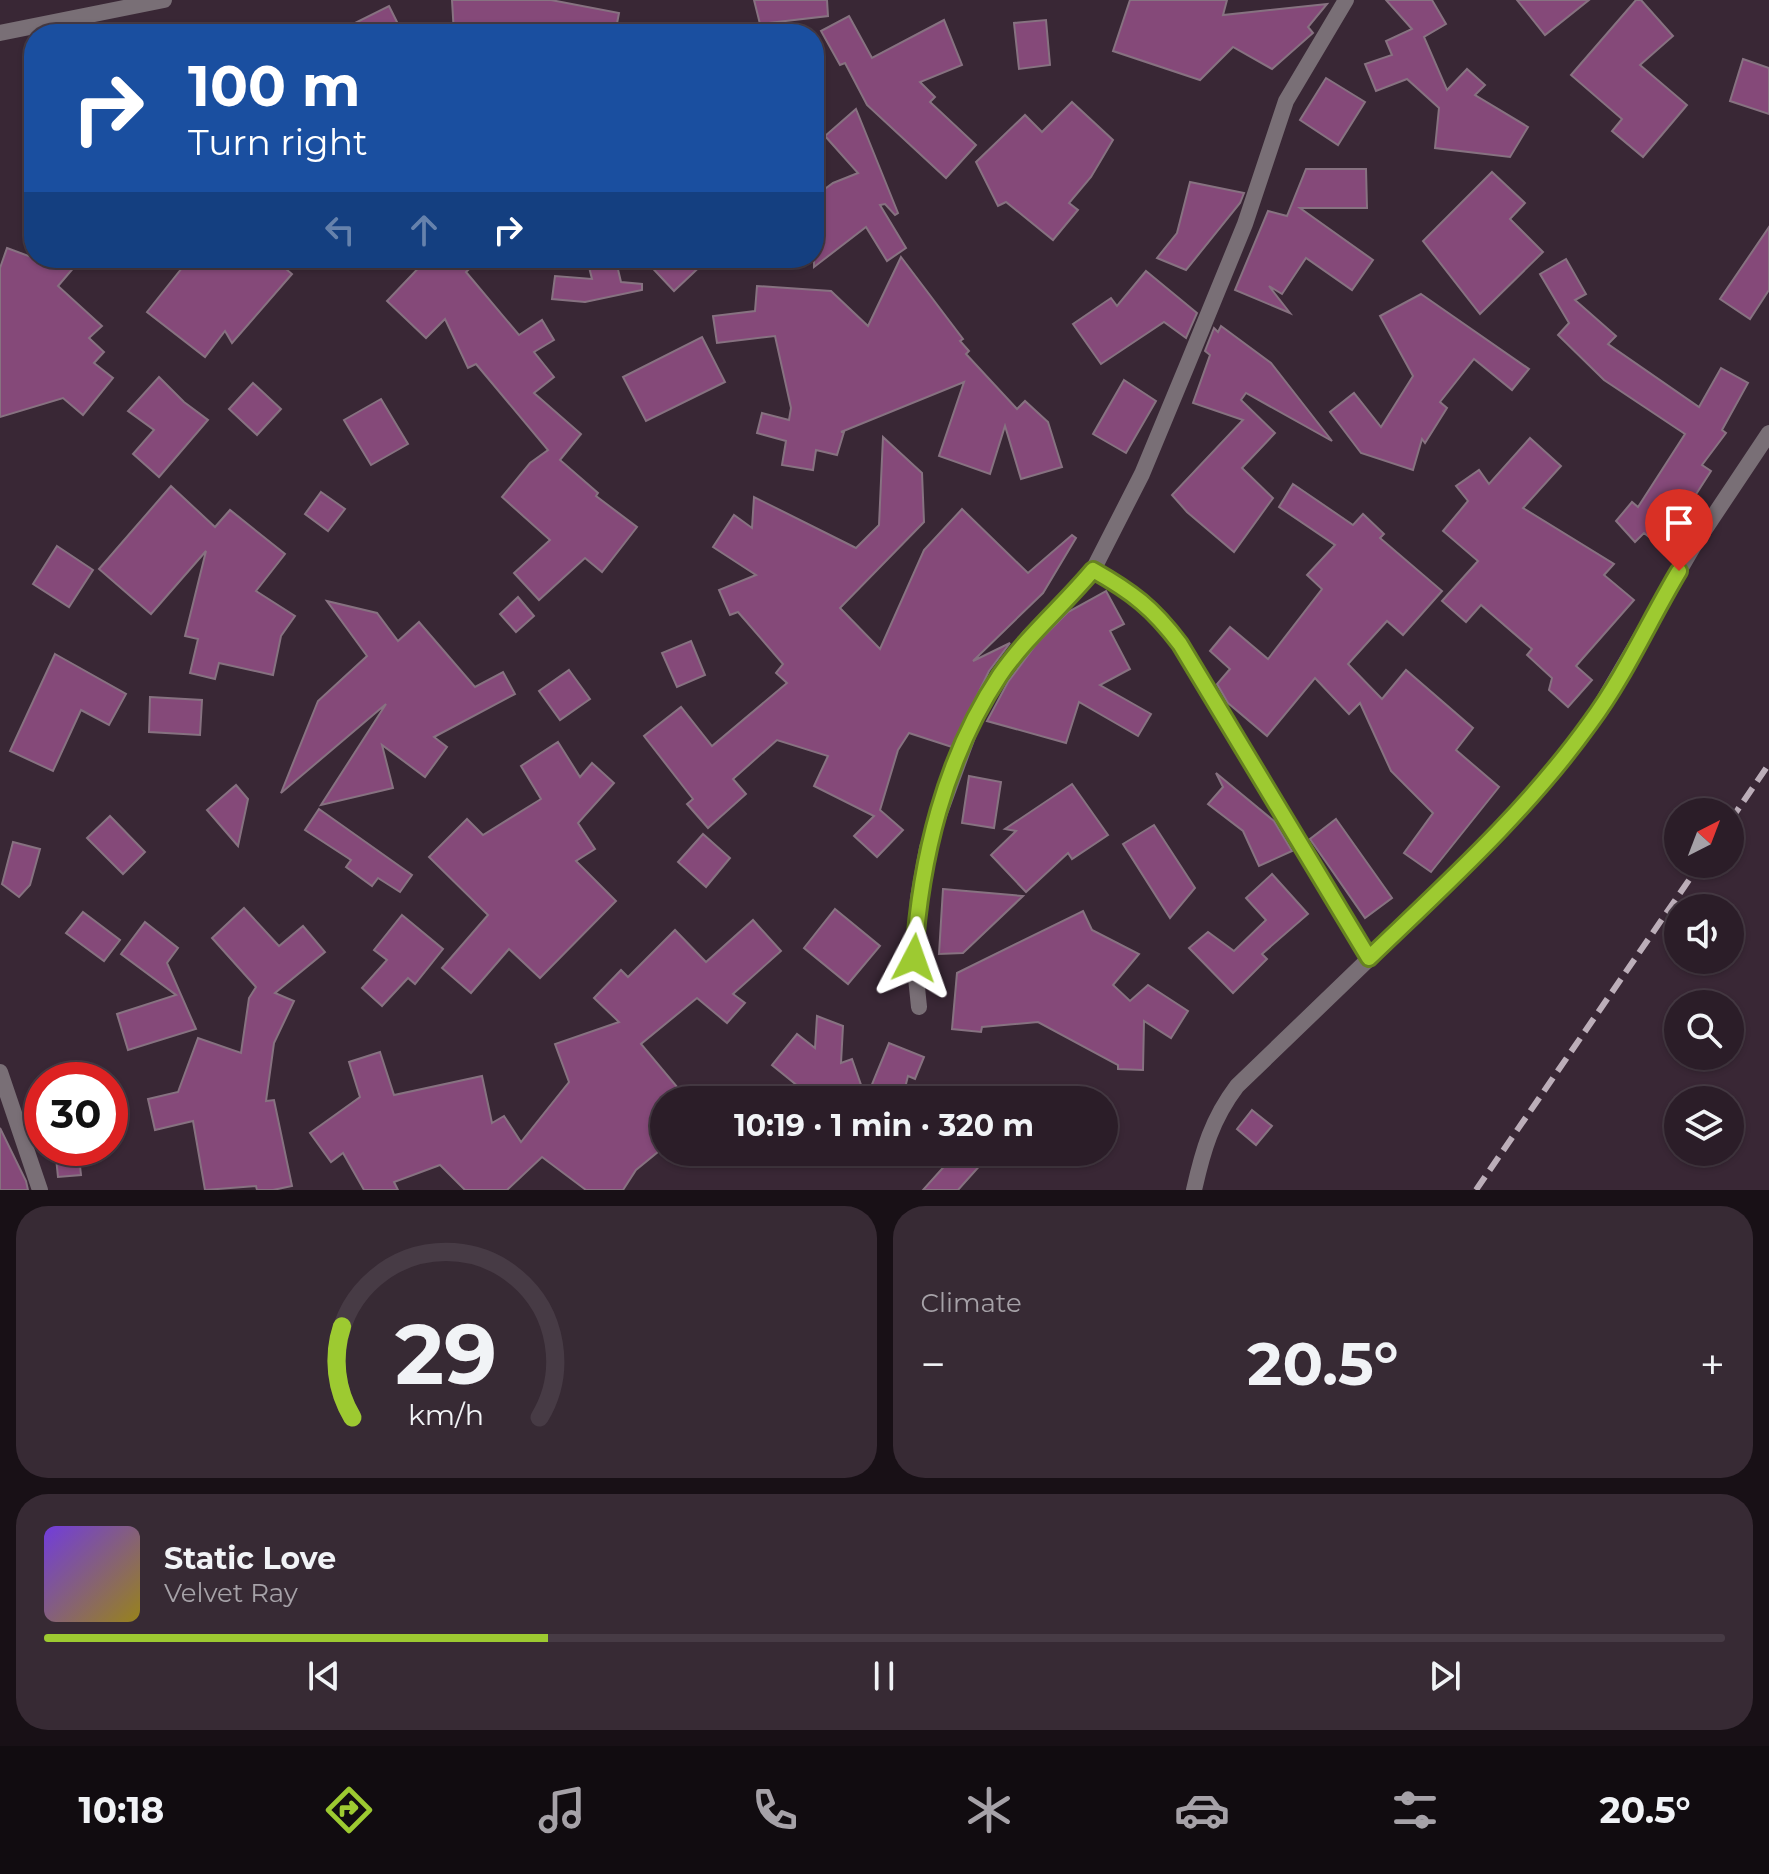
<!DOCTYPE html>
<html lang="en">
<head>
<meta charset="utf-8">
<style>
  body { margin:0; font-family:Montserrat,sans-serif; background:#372a34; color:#f1f3f6; height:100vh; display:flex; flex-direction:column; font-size:30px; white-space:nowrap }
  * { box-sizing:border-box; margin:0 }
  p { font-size:26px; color:#a6a2a8 }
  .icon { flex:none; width:44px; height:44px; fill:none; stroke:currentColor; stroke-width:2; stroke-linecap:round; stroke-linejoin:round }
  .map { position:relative; height:1190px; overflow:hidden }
  .details { display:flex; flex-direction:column; gap:16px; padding:16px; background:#181016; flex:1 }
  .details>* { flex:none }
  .hud { position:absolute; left:24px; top:24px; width:800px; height:244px; border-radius:32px; box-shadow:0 2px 6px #0004,0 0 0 2px #473b45; background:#1a4fa0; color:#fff; overflow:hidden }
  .needle { width:52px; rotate:42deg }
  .buttons { position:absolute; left:1664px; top:798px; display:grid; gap:16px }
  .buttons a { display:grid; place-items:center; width:80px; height:80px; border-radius:50%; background:#2b1d28; box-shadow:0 2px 6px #0004,0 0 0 2px #473b45; font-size:40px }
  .speed { position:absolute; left:24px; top:1062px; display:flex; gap:16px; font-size:40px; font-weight:700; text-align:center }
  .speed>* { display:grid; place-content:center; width:104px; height:104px; border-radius:50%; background:#2b1d28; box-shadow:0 2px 6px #0004,0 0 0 2px #473b45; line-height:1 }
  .speed .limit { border:12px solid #d22; background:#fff; color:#111 }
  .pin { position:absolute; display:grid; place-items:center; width:68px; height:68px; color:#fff; margin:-82px -34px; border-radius:50% 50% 50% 0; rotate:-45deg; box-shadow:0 0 8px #0007 }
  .pin .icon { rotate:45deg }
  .me { position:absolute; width:88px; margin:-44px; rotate:4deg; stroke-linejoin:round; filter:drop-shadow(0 0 6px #0008) }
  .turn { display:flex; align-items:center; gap:28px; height:168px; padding:0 32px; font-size:36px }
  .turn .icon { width:104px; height:104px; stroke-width:2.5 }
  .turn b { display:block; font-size:56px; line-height:68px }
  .lanes { display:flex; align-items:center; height:76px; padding:0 32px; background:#0003; justify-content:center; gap:40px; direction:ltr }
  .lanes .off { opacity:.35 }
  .big { font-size:60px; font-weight:700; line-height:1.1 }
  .details .tile { flex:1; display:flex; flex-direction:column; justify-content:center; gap:12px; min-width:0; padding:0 28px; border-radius:32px; background:#372a34 }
  .details .dial { align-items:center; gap:0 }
  .dial svg { height:208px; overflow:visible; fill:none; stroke:#473b45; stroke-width:7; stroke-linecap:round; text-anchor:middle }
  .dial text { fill:#f1f3f6; stroke:none }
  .song { display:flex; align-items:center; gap:24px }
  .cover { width:96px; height:96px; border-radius:12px; background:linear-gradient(135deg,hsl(260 70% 55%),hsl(50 70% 35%)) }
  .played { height:8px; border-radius:4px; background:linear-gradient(90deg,#9dca31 30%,#473b45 30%) }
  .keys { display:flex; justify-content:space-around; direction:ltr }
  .heat { display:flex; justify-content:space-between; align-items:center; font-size:44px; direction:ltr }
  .details .tiles { flex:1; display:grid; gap:16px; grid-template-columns:1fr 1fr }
  .tile:last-child { grid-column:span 2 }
  .trip { position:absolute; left:650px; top:1086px; width:468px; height:80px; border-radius:40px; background:#2b1d28; box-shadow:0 2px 6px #0004,0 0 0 2px #473b45; font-weight:700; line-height:80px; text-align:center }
  .menu { display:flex; height:128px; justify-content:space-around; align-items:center; background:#110c10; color:#a6a2a8 }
  .menu .icon { width:56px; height:56px }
  .menu .selected { color:#9dca31 }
  .menu b { font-size:36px; color:#f1f3f6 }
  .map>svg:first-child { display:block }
  .building { fill:#854979; stroke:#877281; stroke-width:2 }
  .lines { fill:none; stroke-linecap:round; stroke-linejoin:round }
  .street { stroke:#796f76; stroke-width:16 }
  .rail { stroke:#bcaeb9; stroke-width:6; stroke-dasharray:16 8; stroke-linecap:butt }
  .route-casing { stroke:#668320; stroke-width:20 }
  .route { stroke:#9dca31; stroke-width:14 }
</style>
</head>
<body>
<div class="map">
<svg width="1769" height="1190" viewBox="0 0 1769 1190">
  <rect width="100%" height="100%" fill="#392735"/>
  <g class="building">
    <path d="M452,0H551L619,13L615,34H454Z"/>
    <path d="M754,0H827L828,16L760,24Z"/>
    <path d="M1130,0H1227L1223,15L1327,4L1308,27L1313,33L1272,69L1233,47L1200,80L1113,51Z"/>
    <path d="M1386,0H1432L1446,24L1424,37L1447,90L1467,69L1485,85L1475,95L1528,127L1510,157L1435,148L1439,108L1407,79L1376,91L1365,64L1392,55L1386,41L1412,29Z"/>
    <path d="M1517,0H1589L1545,35Z"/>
    <path d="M1636,0H1641L1673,36L1640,65L1687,105L1643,157L1612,131L1622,119L1571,75Z"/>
    <path d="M389,6L403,34H333Z"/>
    <path d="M849,16L872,58L944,20L962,65L920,82L935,97L930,102L976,145L946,178L867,105L845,63L840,65L821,31Z"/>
    <path d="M1046,20L1050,65L1019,69L1014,23Z"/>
    <path d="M1743,59L1769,68V114L1730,101Z"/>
    <path d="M1326,78L1365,102L1338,145L1300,120Z"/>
    <path d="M1072,102L1113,140L1091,177L1069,203L1078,210L1053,240L1006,202L998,206L976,162L1025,115L1042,132Z"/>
    <path d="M856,109L898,213L895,215L885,204L880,205L906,248L887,261L866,227L814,267V197L833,183L858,173L825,136Z"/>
    <path d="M1306,169H1366L1367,208H1300L1373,260L1352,290L1306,258L1282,294L1269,286L1290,313L1235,290L1268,211L1287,216Z"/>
    <path d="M1492,172L1525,203L1510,219L1543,252L1480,314L1423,241Z"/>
    <path d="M1190,182L1244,193L1240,203L1186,270L1157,258L1177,233Z"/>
    <path d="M1769,227V290L1750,319L1720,299Z"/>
    <path d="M7,248L34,258H82L58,286L102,326L89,338L104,352L94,363L113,378L83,415L63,398L0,417V268Z"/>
    <path d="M901,257L963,339L960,341L969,351L966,354L1017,409L1025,401L1048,422L1062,467L1021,479L1005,426L990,474L939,456L964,382L841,432H844L837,455L816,450L813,470L782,465L786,441L757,433L762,413L789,420L791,408L775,336L717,343L713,316L755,311L757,286L831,291L868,326Z"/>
    <path d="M190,258H273L292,274L232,343L225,331L205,357L147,312Z"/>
    <path d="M428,258H481L466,272L519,335L542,320L554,340L534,352L554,377L534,393L581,434L560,460L598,493L596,496L637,527L602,572L585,558L539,600L514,573L550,540L502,497L530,463L548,450L476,364L468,368L445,319L426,338L387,301Z"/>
    <path d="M643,258H709L674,291Z"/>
    <path d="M1566,259L1586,294L1575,300L1616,336L1608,344L1699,407L1721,368L1748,383L1722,430L1726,433L1702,465L1711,471L1662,547L1644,533L1635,542L1616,521L1632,502L1638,507L1685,434L1604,380L1558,335L1569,323L1540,274Z"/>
    <path d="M616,261L621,282L642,284V290L585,302L552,299L555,276L592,279L589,267Z"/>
    <path d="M1146,271L1197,313L1186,338L1164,322L1101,364L1073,324L1111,298L1117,306Z"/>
    <path d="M1421,294L1529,369L1512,390L1474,359L1440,402L1447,408L1425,443L1422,439L1413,470L1361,453L1330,412L1354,393L1381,427L1413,376L1380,316Z"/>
    <path d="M1221,326L1271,363L1332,441L1246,393L1241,400L1275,433L1242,468L1273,498L1234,552L1187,512L1172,495L1243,420L1193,403L1210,355L1205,351L1214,328L1218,332Z"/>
    <path d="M702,337L725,382L646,421L623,377Z"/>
    <path d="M159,377L184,402L208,420L159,477L133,454L154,430L128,411Z"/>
    <path d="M1124,380L1156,401L1126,453L1093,434Z"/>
    <path d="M253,383L281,409L257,435L229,409Z"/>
    <path d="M381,399L408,444L371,465L344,420Z"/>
    <path d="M883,437L922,473L924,522L840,608L880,649L924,550L962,509L1028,573L1072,535L1076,538L1043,593L973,661L1010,643L989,671L952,747L909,733L898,750L880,810L903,830L877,857L854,836L874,816L814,786L828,756L777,740L733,779L746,794L708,828L687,804L693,799L644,736L681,707L712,746L787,683L776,673L783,664L738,612L730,615L719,590L756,575L713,547L734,515L752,528L754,497L856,548L879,525Z"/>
    <path d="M1530,438L1561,466L1523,508L1614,564L1604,575L1634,600L1576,666L1592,680L1568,707L1549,690L1552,678L1527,655L1532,649L1481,605L1466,622L1442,601L1478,561L1443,531L1468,501L1456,486L1479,470L1489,484Z"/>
    <path d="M1293,484L1353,525L1363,514L1384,534L1380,538L1442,591L1403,635L1387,621L1348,664L1382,699L1406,670L1473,728L1456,750L1499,787L1431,872L1404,853L1433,813L1391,771L1360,703L1349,714L1315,678L1267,736L1228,703L1217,684L1230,669L1210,651L1230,627L1268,659L1322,589L1307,575L1335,545L1279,507Z"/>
    <path d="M171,486L215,527L230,510L285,554L256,591L295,616L281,636L273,675L219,663L215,679L190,673L198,639L185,636L206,551L151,614L99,569Z"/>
    <path d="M321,492L345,509L328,531L305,514Z"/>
    <path d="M57,546L93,570L69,607L33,584Z"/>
    <path d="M1106,591L1124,624L1110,631L1130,669L1100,685L1151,714L1138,736L1079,702L1066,743L987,721L1008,682L1037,643L1068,612Z"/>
    <path d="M518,597L534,616L516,632L500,614Z"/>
    <path d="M327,601L377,613L398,641L419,622L475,687L503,672L515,694L434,737L447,747L425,777L382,745L393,788L321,805L386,704L281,793L318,701L367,656Z"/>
    <path d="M691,641L705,675L677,687L662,653Z"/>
    <path d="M55,654L126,694L109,725L81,710L53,771L10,751Z"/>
    <path d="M569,670L590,699L560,720L539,691Z"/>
    <path d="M150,697L202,700L200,735L149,732Z"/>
    <path d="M558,742L580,777L592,763L614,783L578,823L595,849L576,861L616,901L540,978L509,949L471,993L442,968L488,915L429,857L467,819L483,835L541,799L521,766Z"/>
    <path d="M1216,773L1274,821L1292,851L1259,866L1243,831L1208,804L1223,787Z"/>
    <path d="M969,776L1001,782L994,828L962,823Z"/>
    <path d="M1072,784L1108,835L1072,859L1068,853L1026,892L991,855L1016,831L1005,829Z"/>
    <path d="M236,785L248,799L238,846L207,810Z"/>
    <path d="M319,809L412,875L400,892L378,878L372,886L346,867L351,860L305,830Z"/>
    <path d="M110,816L145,852L123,874L87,838Z"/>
    <path d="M1336,819L1392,898L1365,918L1310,839Z"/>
    <path d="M1154,825L1195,888L1170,918L1123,844Z"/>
    <path d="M703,834L730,858L706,887L678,862Z"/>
    <path d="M13,842L40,849L30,885L19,897L2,884Z"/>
    <path d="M1272,874L1308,914L1262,954L1267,959L1233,993L1189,948L1208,932L1234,951L1266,920L1246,898Z"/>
    <path d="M943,889L1023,896L963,953L939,954Z"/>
    <path d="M244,908L279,946L303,926L325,952L275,993L294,1001L274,1043L266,1101L274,1100L292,1186L273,1190H257L256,1186L205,1190L193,1121L155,1130L148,1099L178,1092L198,1038L241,1053L249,998L256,987L212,938Z"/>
    <path d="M835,909L880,946L848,984L804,948Z"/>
    <path d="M1083,911L1092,930L1139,954L1113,985L1130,1001L1148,985L1188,1011L1171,1038L1144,1021L1143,1070L1118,1069V1065L1038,1022L982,1027L981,1032L952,1029L957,973Z"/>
    <path d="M83,912L120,940L104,961L66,933Z"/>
    <path d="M402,915L443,949L415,984L408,978L382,1006L362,988L387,960L374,950Z"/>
    <path d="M753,920L781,951L733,994L745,1003L727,1023L697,998L641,1044L688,1100H664V1147L636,1170L623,1190H586L542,1157L507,1190H465L440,1165L394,1182L398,1190H364L343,1153L331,1162L310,1133L360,1097L349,1062L380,1052L394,1095L482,1076L492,1123L504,1116L521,1142L569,1082L555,1044L619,1022L594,998L621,970L628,977L675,930L706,962Z"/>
    <path d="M145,922L178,948L167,963L196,1029L128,1050L117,1014L176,995L121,954Z"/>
    <path d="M817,1016L843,1026L841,1063L852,1059L866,1099L889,1043L924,1057L915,1079L908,1076L902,1100H815L772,1065L797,1034L815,1048Z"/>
    <path d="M1252,1110L1272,1126L1256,1145L1237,1129Z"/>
    <path d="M0,1128L26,1181L28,1190H0Z"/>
    <path d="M55,1148H78L81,1175L58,1177Z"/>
    <path d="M957,1152H992L958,1190H923Z"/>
  </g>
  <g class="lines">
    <g class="street">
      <path d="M0,33L164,0"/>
      <path d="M1093,570C1132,592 1153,607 1180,644L1369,958"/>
      <path d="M919,1007L914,958L918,898L927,848L971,728L999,676L1029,636L1093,570L1142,474L1186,368L1245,224L1286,101L1346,0"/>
      <path d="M0,1072L40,1190"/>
      <path d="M1194,1190C1203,1150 1212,1119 1237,1086L1483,849L1546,780L1591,722L1693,547L1769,433"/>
    </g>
    <g class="rail">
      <path d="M1730,821L1769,764"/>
      <path d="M1476,1190L1700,864"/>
    </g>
  </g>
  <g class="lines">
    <defs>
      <path id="route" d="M914,958C920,860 945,757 1000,675C1027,636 1063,606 1093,570C1132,592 1153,608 1180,644L1369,958C1446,884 1527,811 1590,723C1625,676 1649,621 1679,571"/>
    </defs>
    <use href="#route" class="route-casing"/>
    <use href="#route" class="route"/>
  </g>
</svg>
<div class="buttons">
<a><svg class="needle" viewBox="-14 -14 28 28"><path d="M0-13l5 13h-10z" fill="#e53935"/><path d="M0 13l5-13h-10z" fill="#a6a2a8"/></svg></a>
<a><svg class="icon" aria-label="sound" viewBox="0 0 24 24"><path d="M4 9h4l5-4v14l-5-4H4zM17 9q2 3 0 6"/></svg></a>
<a><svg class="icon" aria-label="search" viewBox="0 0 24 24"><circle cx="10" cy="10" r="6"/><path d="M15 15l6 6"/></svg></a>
<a><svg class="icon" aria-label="layers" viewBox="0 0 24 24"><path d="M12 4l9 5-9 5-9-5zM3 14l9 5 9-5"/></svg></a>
</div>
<div class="speed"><div class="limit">30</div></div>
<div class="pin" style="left:1679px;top:571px;background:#d93025"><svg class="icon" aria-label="arrive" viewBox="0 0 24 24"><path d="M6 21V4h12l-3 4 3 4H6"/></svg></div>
<svg class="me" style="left:914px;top:958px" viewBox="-20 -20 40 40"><path d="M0-17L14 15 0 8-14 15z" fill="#9dca31" stroke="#fff" stroke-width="4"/></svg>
<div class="trip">10:19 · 1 min · 320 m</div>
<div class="hud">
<div class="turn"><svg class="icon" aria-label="right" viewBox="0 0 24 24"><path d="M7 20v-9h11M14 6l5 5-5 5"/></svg><div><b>100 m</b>Turn right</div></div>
<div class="lanes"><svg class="icon off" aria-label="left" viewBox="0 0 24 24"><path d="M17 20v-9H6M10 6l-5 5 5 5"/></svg><svg class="icon off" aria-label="ahead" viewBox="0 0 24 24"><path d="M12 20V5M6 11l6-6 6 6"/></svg><svg class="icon" aria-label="right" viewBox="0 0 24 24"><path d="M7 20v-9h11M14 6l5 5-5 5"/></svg></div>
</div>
</div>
<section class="details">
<div class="tiles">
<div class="tile dial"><svg viewBox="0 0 100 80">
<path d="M14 69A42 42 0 1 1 86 69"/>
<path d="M14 69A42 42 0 0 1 10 34" stroke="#9dca31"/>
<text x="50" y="56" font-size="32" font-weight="700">29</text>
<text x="50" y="72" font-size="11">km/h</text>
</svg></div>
<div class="tile"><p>Climate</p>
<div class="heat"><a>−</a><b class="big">20.5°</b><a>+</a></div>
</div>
<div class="tile">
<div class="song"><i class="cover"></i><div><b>Static Love</b><p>Velvet Ray</p></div></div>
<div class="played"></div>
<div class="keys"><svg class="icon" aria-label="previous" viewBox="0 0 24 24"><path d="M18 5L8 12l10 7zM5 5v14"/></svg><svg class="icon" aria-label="pause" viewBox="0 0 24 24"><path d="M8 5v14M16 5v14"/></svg><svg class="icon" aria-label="next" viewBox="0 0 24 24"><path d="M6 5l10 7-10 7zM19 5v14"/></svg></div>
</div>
</div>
</section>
<nav class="menu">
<b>10:18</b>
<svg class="icon selected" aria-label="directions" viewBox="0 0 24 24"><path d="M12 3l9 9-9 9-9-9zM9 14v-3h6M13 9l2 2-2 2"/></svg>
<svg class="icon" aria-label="music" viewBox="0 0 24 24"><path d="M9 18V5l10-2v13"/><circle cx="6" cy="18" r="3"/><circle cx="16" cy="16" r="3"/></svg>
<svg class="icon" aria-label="phone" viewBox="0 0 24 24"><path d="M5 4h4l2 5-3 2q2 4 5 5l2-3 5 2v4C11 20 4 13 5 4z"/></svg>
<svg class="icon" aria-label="climate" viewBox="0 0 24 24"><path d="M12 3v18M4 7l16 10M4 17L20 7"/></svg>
<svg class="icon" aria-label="car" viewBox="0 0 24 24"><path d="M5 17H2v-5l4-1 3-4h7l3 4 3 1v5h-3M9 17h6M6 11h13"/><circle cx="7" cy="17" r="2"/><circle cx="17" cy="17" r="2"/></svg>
<svg class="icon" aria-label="filters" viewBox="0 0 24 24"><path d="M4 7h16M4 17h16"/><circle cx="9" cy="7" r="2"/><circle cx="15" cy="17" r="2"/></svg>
<b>20.5°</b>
</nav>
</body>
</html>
